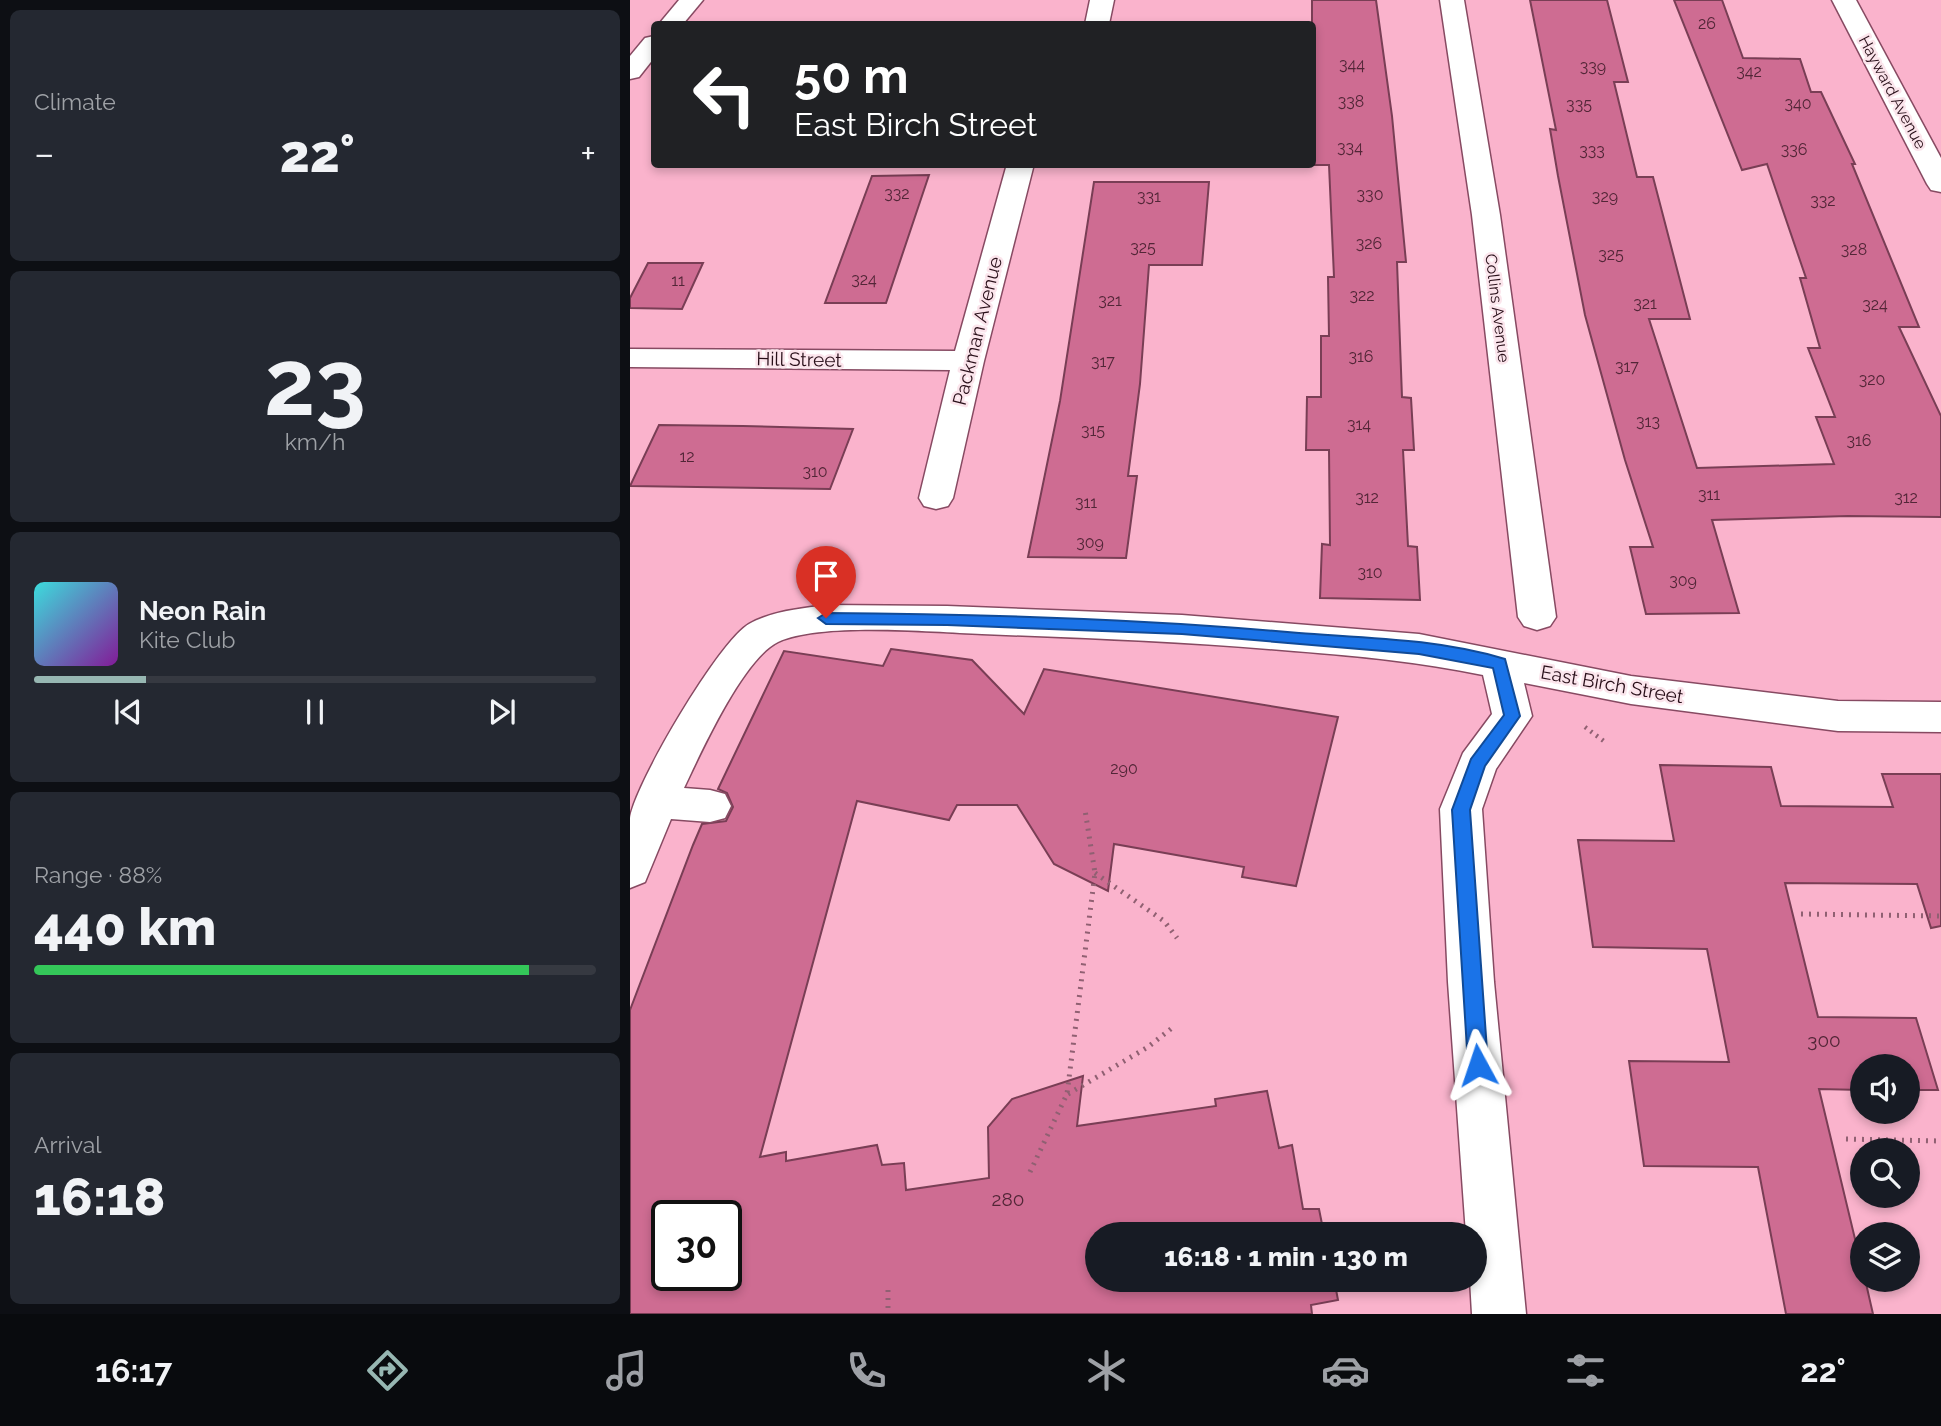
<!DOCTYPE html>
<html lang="en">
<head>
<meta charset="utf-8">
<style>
  body { margin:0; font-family:Raleway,sans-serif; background:#242831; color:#f1f3f6; height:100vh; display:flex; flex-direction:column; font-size:26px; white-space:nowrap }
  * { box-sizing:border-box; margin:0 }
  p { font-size:23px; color:#9ea1a6 }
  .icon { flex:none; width:38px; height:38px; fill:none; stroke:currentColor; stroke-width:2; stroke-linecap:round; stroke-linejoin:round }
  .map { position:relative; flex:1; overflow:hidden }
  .details { display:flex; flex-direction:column; gap:10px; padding:10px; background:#0d0f14; width:630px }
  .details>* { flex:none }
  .guide { position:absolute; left:21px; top:21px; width:665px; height:147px; border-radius:7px; box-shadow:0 4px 10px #0003; background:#202124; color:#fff; overflow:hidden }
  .buttons { position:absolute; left:1220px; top:1054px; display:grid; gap:14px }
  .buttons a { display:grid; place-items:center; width:70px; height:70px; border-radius:50%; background:#171b24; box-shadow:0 4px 10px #0003; font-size:35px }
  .speed { position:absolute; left:21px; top:1200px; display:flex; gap:14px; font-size:35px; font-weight:700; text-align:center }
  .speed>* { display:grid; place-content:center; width:91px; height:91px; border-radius:50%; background:#171b24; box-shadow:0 4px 10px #0003; line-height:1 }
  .speed .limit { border:4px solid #111; border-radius:10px; background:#fff; color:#111 }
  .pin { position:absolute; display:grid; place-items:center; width:60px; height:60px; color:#fff; margin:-72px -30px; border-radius:50% 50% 50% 0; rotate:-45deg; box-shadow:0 0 7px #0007 }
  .pin .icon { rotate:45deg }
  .me { position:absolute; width:77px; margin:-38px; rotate:355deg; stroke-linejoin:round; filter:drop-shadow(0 0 5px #0008) }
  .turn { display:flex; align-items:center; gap:24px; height:147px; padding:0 28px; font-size:32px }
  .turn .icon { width:91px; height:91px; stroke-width:2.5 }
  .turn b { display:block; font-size:49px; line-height:60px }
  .big { font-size:52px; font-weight:800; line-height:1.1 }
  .details .tile { flex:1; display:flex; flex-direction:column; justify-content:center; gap:10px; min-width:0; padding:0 24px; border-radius:10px; background:#242831 }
  .details .dial { align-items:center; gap:0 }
  .dial b { font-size:91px; line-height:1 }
  .song { display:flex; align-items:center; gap:21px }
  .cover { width:84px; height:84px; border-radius:10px; background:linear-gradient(135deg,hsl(180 70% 55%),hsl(290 70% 35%)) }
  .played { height:7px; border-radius:4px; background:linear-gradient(90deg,#97b7b2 20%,#363941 20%) }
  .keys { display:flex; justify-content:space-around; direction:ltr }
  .heat { display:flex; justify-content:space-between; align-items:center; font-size:38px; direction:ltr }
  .charge { height:10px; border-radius:5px; background:linear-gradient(90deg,#34c759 88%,#363941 0) }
  .trip { position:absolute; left:455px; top:1222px; width:402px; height:70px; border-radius:35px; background:#171b24; box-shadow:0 4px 10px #0003; font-weight:800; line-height:70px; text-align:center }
  .menu { display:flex; height:112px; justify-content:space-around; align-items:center; background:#090b0e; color:#9ea1a6 }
  .menu .icon { width:49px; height:49px }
  .menu .on { color:#97b7b2 }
  .menu b { font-size:32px; color:#f1f3f6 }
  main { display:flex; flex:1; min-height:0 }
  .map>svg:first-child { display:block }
  .building { fill:#ce6c92; stroke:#793e55; stroke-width:2; fill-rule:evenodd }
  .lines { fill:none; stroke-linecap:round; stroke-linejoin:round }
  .minor-casing { stroke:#874a62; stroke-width:3 }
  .path-far1 { stroke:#906072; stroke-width:4.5; stroke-dasharray:2 5; stroke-linecap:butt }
  .path { stroke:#906072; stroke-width:5; stroke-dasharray:2 6; stroke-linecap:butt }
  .minor { fill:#fff; fill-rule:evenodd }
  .route { fill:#1a73e8; stroke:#114b97; stroke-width:2 }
  .labels { text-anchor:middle; stroke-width:5; stroke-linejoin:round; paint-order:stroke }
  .number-label { font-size:16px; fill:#522637 }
  .far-street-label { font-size:16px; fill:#280f19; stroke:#fbe5ec }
  .street-label { font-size:19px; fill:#280f19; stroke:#fbe5ec }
  .near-number-label { font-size:19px; fill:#522637 }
</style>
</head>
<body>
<main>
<section class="details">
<div class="tile"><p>Climate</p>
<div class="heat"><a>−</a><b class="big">22°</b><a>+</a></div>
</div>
<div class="tile dial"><b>23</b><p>km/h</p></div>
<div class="tile">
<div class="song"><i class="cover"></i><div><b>Neon Rain</b><p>Kite Club</p></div></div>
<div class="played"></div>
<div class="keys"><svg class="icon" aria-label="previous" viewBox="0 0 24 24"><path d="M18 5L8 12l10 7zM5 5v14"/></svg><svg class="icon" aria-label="pause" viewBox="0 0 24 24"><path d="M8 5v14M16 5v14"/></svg><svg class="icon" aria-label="next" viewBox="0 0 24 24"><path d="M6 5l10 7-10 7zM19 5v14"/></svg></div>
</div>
<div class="tile"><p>Range · 88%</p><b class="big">440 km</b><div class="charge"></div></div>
<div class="tile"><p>Arrival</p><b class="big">16:18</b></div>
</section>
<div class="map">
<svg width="1311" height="1314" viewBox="0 0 1311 1314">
  <rect width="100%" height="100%" fill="#fab3cc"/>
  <g class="building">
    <path d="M682,0H746L762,116L776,262H767L772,397L781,398L784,450H773L778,546L787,547L790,600L690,598L692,544L700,545L699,450H676L677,397H691V336H699L698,277H704L699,165H682Z"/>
    <path d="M900,0H977L998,82H984L1007,177H1023L1060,319H1019L1067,468L1204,464L1186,417H1205L1178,348H1190L1170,278H1176L1137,164L1112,170L1044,0H1092L1113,58L1170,59L1181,92H1191L1225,164H1222L1289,327H1269L1311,416V517L1218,516L1082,520L1109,613L1016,614L1000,547H1023L995,460L955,315L928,176L920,129L926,130Z"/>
    <path d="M299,175L256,303H195L242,176Z"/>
    <path d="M464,182H579L572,265H519L510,384L498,476H507L496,558L398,557L430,401Z"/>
    <path d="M18,263H73L52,309L0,308V298Z"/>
    <path d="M29,425L113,426L223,429L200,489L0,486Z"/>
    <path d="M261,649L342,660L394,714L414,669L708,717L666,886L612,877L614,867L484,844L478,891L424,864L387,805H327L319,820L227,801L130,1157L156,1152V1161L247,1145L252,1165L274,1163L276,1190L359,1178L358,1127L382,1099L453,1076L447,1126L586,1106L585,1099L637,1091L649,1148L662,1145L673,1209H689L694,1234H467V1279H704L708,1300L681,1305L682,1314H0V1010L63,845L72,824L96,821L103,807L97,793L88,789L154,651L253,666ZM37,1216H96V1276H37Z"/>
    <path d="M1030,765L1141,767L1151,806L1263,807L1252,774H1311V926L1301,928L1287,884L1155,883L1188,1017L1286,1018L1308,1090H1278V1066H1232V1090L1189,1089L1232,1268V1279H1235L1243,1314H1156L1128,1167L1014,1166L999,1061L1099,1062L1077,949L963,947L948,840L1044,841Z"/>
  </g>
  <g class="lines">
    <defs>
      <g id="minor">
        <path d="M49,0H73L53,24H29Z"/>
        <path d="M460,0H484L479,24H455Z"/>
        <path d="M810,0H834L870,215L926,617L920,626L907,630L894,626L888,617L842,215Z"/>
        <path d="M1202,0H1226L1311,158V192L1301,190L1297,184Z"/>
        <path d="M24,36V58L9,77L0,79V56L15,38Z"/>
        <path d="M377,164H404L354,361L323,498L318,506L306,509L294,506L289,498L320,370L0,367V349L325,351Z"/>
        <path d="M196,605L317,606L552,615L789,634L1001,676L1208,701L1311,702V732L1208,731L1001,704L894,683L902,716L866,769L852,809L864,982L896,1314H842L840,1279H845V1234H836L818,982L810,809L833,753L862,714L853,675C790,662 728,656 664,651C560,642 457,638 352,634C303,632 190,622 148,642C113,659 71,752 54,788L80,790L95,794L101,806L95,818L80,822L41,819L15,882L0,888C0,865 0,840 0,818C5,784 89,641 119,624C142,611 170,609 196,605Z"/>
      </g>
    </defs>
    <use href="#minor" class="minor-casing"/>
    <path class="path-far1" d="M955,727L975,742"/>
    <g class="path">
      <path d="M465,873L534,921L547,938"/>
      <path d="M1171,914L1311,916"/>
      <path d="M438,1094L518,1047L542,1028"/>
      <path d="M1216,1139L1311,1141"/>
      <path d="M400,1172L437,1094L465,873L455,810"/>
      <path d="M258,1290V1314"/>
    </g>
    <use href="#minor" class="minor"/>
  </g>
  <path class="route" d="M196,613C354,614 512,619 669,633C738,638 809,639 875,659L890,716L855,766L840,810L858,1065L855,1071L848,1074L841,1071L838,1065L822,810L841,759L874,715L863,668L789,654L552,634L317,625L196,624L188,618Z"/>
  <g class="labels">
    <g class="number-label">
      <text x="1077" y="29">26</text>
      <text x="722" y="70">344</text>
      <text x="963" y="72">339</text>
      <text x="1119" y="77">342</text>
      <text x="721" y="107">338</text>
      <text x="1168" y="109">340</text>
      <text x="949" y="110">335</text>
      <text x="720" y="153">334</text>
      <text x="1164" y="155">336</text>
      <text x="962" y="156">333</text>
      <text x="267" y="199">332</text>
      <text x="740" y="200">330</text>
      <text x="519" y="202">331</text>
      <text x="975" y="202">329</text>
      <text x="1193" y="206">332</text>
      <text x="739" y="249">326</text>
      <text x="513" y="253">325</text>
      <text x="1224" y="255">328</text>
      <text x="981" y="260">325</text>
      <text x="234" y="285">324</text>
      <text x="48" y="286">11</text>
      <text x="732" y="301">322</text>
      <text x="480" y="306">321</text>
      <text x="1015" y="309">321</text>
      <text x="1245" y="310">324</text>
      <text x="731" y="362">316</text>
      <text x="473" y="367">317</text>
      <text x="997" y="372">317</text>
      <text x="1242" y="385">320</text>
      <text x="1018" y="427">313</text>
      <text x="729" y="430">314</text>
      <text x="463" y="436">315</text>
      <text x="1229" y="446">316</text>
      <text x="57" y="462">12</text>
      <text x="185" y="477">310</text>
      <text x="1079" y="500">311</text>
      <text x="737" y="503">312</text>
      <text x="1276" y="503">312</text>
      <text x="456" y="508">311</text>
      <text x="460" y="548">309</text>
      <text x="740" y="578">310</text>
      <text x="1053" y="586">309</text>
      <text x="494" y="774">290</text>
    </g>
    <g class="far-street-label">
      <text transform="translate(1263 92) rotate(62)" y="6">Hayward Avenue</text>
      <text transform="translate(868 308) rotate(83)" y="6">Collins Avenue</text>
    </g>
    <g class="street-label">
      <text transform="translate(347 331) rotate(-76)" y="7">Packman Avenue</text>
      <text transform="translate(169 359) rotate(1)" y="7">Hill Street</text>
      <text transform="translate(982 684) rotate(10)" y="7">East Birch Street</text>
    </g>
    <g class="near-number-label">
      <text x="1194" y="1047">300</text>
      <text x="378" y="1206">280</text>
    </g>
  </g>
</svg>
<div class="buttons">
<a><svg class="icon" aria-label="sound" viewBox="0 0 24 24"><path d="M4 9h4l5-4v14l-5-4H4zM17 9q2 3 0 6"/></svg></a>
<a><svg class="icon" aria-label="search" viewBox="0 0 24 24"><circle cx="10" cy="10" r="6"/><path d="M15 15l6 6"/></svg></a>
<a><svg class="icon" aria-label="layers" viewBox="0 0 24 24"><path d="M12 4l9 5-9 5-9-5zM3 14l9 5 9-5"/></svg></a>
</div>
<div class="speed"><div class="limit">30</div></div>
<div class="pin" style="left:196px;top:618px;background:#d93025"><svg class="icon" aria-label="arrive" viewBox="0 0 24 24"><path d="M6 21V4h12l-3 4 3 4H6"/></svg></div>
<svg class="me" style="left:848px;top:1065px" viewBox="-20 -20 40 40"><path d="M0-17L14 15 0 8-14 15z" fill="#1a73e8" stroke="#fff" stroke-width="4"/></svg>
<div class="trip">16:18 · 1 min · 130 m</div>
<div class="guide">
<div class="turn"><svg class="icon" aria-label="left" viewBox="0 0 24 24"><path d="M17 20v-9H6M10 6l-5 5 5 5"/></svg><div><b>50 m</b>East Birch Street</div></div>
</div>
</div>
</main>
<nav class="menu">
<b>16:17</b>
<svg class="icon on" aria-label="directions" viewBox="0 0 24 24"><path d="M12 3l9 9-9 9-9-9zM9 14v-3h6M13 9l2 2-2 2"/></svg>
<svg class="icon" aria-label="music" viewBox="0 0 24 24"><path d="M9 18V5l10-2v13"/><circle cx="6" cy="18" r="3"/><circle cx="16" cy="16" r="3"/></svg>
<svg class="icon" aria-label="phone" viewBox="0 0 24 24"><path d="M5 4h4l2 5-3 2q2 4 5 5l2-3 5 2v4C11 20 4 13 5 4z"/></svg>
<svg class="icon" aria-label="climate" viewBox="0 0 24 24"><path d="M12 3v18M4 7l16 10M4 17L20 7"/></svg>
<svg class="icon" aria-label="car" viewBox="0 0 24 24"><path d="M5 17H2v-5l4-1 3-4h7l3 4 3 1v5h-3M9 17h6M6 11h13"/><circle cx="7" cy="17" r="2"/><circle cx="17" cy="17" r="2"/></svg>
<svg class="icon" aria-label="filters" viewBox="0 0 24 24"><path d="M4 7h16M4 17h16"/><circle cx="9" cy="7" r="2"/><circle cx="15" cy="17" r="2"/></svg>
<b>22°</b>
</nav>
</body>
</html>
